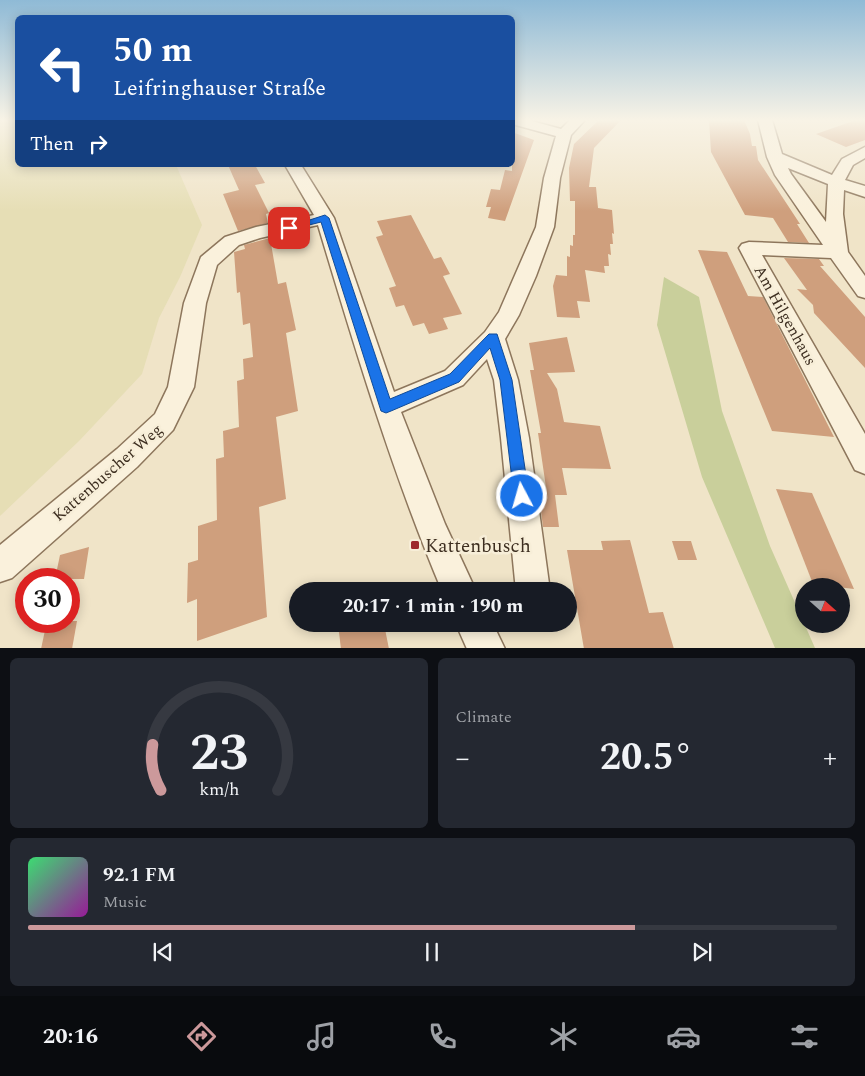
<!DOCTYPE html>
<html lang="en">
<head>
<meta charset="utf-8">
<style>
  body { margin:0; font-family:Spectral,serif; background:#242831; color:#f1f3f6; height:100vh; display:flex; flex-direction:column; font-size:19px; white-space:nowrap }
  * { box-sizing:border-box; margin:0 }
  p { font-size:16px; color:#9ea1a6 }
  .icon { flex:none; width:28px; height:28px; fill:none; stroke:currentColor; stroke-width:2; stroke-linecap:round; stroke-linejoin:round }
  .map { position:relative; height:648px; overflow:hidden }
  .details { display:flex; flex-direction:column; gap:10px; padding:10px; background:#0d0f14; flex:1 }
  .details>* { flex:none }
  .top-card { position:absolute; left:15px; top:15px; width:500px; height:152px; border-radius:8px; box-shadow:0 2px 12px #0003; background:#1a4fa0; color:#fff; overflow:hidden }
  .needle { width:32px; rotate:111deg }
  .controls { position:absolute; left:795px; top:578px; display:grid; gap:10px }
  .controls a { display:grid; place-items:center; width:55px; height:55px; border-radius:50%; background:#171b24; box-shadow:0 2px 12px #0003; font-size:25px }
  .speed { position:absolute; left:15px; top:568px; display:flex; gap:10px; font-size:25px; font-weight:700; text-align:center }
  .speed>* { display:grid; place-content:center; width:65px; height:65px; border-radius:50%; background:#171b24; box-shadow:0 2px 12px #0003; line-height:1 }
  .speed .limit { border:8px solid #d22; background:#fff; color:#111 }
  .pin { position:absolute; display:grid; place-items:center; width:42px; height:42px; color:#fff; margin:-21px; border-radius:10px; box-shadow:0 2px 8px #0006 }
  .me { position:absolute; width:55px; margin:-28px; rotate:354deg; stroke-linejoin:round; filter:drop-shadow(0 0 4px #0008) }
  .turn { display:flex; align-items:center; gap:18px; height:105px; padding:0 15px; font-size:22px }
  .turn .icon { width:65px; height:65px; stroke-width:2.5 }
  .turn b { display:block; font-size:35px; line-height:42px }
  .then { display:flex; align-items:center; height:48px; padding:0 15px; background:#0003; gap:10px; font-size:19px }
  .big { font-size:38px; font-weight:700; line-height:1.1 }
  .details .widget { flex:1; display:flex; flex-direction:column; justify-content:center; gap:8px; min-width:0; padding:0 18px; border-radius:8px; background:#242831 }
  .details .dial { align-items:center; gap:0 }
  .dial svg { height:130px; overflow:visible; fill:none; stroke:#363941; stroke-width:7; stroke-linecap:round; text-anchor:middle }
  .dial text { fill:#f1f3f6; stroke:none }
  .song { display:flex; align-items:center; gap:15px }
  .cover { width:60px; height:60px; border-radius:8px; background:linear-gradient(135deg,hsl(140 70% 55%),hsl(300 70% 35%)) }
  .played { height:5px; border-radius:2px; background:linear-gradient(90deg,#cc999b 75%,#363941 75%) }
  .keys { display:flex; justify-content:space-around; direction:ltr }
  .heat { display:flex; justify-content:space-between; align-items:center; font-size:28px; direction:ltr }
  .details .tiles { flex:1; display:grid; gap:10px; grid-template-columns:1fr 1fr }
  .widget:last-child { grid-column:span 2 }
  .trip { position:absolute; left:289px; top:582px; width:288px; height:50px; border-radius:25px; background:#171b24; box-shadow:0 2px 12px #0003; font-weight:700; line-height:50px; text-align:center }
  .dock { display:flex; height:80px; justify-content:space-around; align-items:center; background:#090b0e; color:#9ea1a6 }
  .dock .icon { width:35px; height:35px }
  .dock .on { color:#cc999b }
  .dock b { font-size:22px; color:#f1f3f6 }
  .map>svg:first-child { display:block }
  .farmland { fill:#e6deb5 }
  .green { fill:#c9cf9b }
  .building { fill:#cf9f7d }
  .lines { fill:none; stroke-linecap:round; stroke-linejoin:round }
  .minor-casing { stroke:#8d765c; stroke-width:3 }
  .minor { fill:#faf1dc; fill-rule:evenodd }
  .route { fill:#1a73e8; stroke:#114b97 }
  .poi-dot { fill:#9e2a2b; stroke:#f7eed8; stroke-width:2 }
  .labels { text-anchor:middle; stroke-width:5; stroke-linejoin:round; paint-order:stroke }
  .street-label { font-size:16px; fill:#3d2e20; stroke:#f7eed8 }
  .near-poi-label { font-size:19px; fill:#3d2e20; stroke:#f7eed8; text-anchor:start }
</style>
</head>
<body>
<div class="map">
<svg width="865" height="649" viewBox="0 0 865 649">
  <rect width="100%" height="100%" fill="#f0e4c8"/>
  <path class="farmland" d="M0,120H17L18,165H176L202,225L180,277L159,318L142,374L79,441L0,516Z"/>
  <path class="green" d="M664,277L699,297L722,411L770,546L815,648H775L702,477L657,325Z"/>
  <g class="building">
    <path d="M599,120H621L594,148L589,187H596L598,208L612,210L614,234L612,233L613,244H610L611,255L608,254L609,266H604L605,273L585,270L590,302L577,301L580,318L557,317L553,286L556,275L567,276V256L570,257V245L573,246V235H575V201H570L569,168L574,144Z"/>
    <path d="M709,120H744L750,134L752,146H756L758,160L800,224H797L809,243L788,242L773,218L745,215L711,152Z"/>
    <path d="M856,120H865V140L846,147L816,134Z"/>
    <path d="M512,132L534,140L505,221L488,218L491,207H486L491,189L500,190L505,170L512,171Z"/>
    <path d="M228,165H255L265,183L255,185L269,213L266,214L268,223L238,231L223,194L239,190Z"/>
    <path d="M411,215L434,259L441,257L450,274L443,276L462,314L443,318L448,329L429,334L424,323L413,326L404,305L396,307L389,288L396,286L376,237L383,235L377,221Z"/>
    <path d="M270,238L278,284L286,282L296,330L286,333L298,411L276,417L286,499L259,507L267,617L197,641V599L187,603L188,563L198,560V526L217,520L216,459L224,457L223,431L239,427L237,381L244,379L243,359L253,357L250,323L243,325L240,292L237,293L234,252L245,249L244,245Z"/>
    <path d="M698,250L727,252L748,296L763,297L834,437L772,431Z"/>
    <path d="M784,258L819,259L824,266H820L865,317V368L814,313L813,305L797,289L807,290Z"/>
    <path d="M567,337L575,372L547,373L557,389L564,422L600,426L611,469L562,468L567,495H555L559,527H543L539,495L547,494L538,433H541L530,370H534L529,343Z"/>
    <path d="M776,489L812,493L854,589L813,584Z"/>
    <path d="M630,540L649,613L663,612L674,649H584L567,550H603L601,541Z"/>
    <path d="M672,541H691L697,560H678Z"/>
    <path d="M89,547L84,579H55L60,555Z"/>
    <path d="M47,621H77L72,649H41Z"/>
    <path d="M338,624H384L389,649H341Z"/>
  </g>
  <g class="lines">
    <defs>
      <g id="minor">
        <path d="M512,120H528L561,129L570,120H585L571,135L560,178L554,227L536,276L519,315L505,339L518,380L529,438L550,591H516L501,438L494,380L487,359L463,385L401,412L445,524L476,591H442C392,472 355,349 318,225L260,238L239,245L217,265L206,303L194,387L173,430L137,467L12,578L0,582V545L117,449L155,414L168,387L184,303L201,257L225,237L256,227L314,215L285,165H301L334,218L394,392L445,371L485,332L499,312L536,227L544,178L556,136L512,124Z"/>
        <path d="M758,120H772L782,154L832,175L842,159L865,147V158L853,165L845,180L865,186V197L844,190L843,214L848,252L865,276V298L858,296L831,258L762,255L865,434V474L855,470L739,248L742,244L749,242L823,245L775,175L767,157ZM788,168L828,184L826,222L791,174Z"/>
        <path d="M456,624H493L505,649H467Z"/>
      </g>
    </defs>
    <use href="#minor" class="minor-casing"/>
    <use href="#minor" class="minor"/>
  </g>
  <linearGradient id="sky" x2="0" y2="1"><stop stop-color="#8fbad6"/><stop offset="0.57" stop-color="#f8f3e6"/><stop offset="1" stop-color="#f8f3e6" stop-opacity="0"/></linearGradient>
  <rect width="865" height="211" fill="url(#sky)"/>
  <path class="route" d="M325,215L329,218L390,399L450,374L489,334H497L512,380L529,496L527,501L522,503L517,501L514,496L500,380L490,348L459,382L391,411L386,413L381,411L321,222L289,230L285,228Z"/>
  <rect class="poi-dot" x="410" y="540" width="10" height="10" rx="2.5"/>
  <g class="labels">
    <g class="street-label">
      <text transform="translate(786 315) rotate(61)" y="6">Am Hilgenhaus</text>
      <text transform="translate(107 472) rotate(-41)" y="6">Kattenbuscher Weg</text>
    </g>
    <g class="near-poi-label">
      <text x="425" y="552">Kattenbusch</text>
    </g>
  </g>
</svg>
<div class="controls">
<a><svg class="needle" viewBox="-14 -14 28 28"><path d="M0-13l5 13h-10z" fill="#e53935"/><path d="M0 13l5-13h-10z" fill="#9ea1a6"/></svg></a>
</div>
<div class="speed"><div class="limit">30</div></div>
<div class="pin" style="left:289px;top:228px;background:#d93025"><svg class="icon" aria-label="arrive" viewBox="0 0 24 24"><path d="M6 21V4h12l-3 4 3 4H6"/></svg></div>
<svg class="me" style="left:522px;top:496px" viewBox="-20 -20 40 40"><circle r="17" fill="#1a73e8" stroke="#fff" stroke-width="3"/><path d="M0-11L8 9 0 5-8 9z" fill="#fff"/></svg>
<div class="trip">20:17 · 1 min · 190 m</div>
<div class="top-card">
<div class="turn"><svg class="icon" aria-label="left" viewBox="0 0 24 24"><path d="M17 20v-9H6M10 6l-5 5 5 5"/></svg><div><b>50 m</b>Leifringhauser Straße</div></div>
<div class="then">Then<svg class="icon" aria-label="right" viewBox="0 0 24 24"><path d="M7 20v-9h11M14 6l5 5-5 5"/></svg></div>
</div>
</div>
<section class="details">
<div class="tiles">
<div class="widget dial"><svg viewBox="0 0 100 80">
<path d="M14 69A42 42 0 1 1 86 69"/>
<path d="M14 69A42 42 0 0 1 9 41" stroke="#cc999b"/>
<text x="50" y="56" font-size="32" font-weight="700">23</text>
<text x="50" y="72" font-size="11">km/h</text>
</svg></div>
<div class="widget"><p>Climate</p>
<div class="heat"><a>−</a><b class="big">20.5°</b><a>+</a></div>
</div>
<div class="widget">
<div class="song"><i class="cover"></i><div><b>92.1 FM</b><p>Music</p></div></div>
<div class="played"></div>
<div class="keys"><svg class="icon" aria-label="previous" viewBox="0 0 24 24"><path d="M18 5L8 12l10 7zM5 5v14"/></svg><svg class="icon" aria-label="pause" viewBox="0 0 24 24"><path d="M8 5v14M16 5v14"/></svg><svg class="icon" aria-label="next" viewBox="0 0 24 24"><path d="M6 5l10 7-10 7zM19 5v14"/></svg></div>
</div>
</div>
</section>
<nav class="dock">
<b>20:16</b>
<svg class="icon on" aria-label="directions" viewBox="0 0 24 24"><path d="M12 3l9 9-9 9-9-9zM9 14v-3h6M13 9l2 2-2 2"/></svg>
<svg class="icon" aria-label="music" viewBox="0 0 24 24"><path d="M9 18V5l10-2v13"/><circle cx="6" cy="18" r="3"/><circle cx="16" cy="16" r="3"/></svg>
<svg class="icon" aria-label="phone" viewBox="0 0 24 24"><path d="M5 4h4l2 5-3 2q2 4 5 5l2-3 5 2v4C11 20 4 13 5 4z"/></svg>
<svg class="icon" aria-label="climate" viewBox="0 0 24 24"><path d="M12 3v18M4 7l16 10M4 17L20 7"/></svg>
<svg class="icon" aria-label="car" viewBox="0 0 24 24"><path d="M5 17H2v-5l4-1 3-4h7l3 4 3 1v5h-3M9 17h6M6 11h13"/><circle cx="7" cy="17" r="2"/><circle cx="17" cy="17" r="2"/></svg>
<svg class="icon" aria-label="filters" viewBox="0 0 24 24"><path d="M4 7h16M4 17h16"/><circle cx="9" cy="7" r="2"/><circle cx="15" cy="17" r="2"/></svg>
</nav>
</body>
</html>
